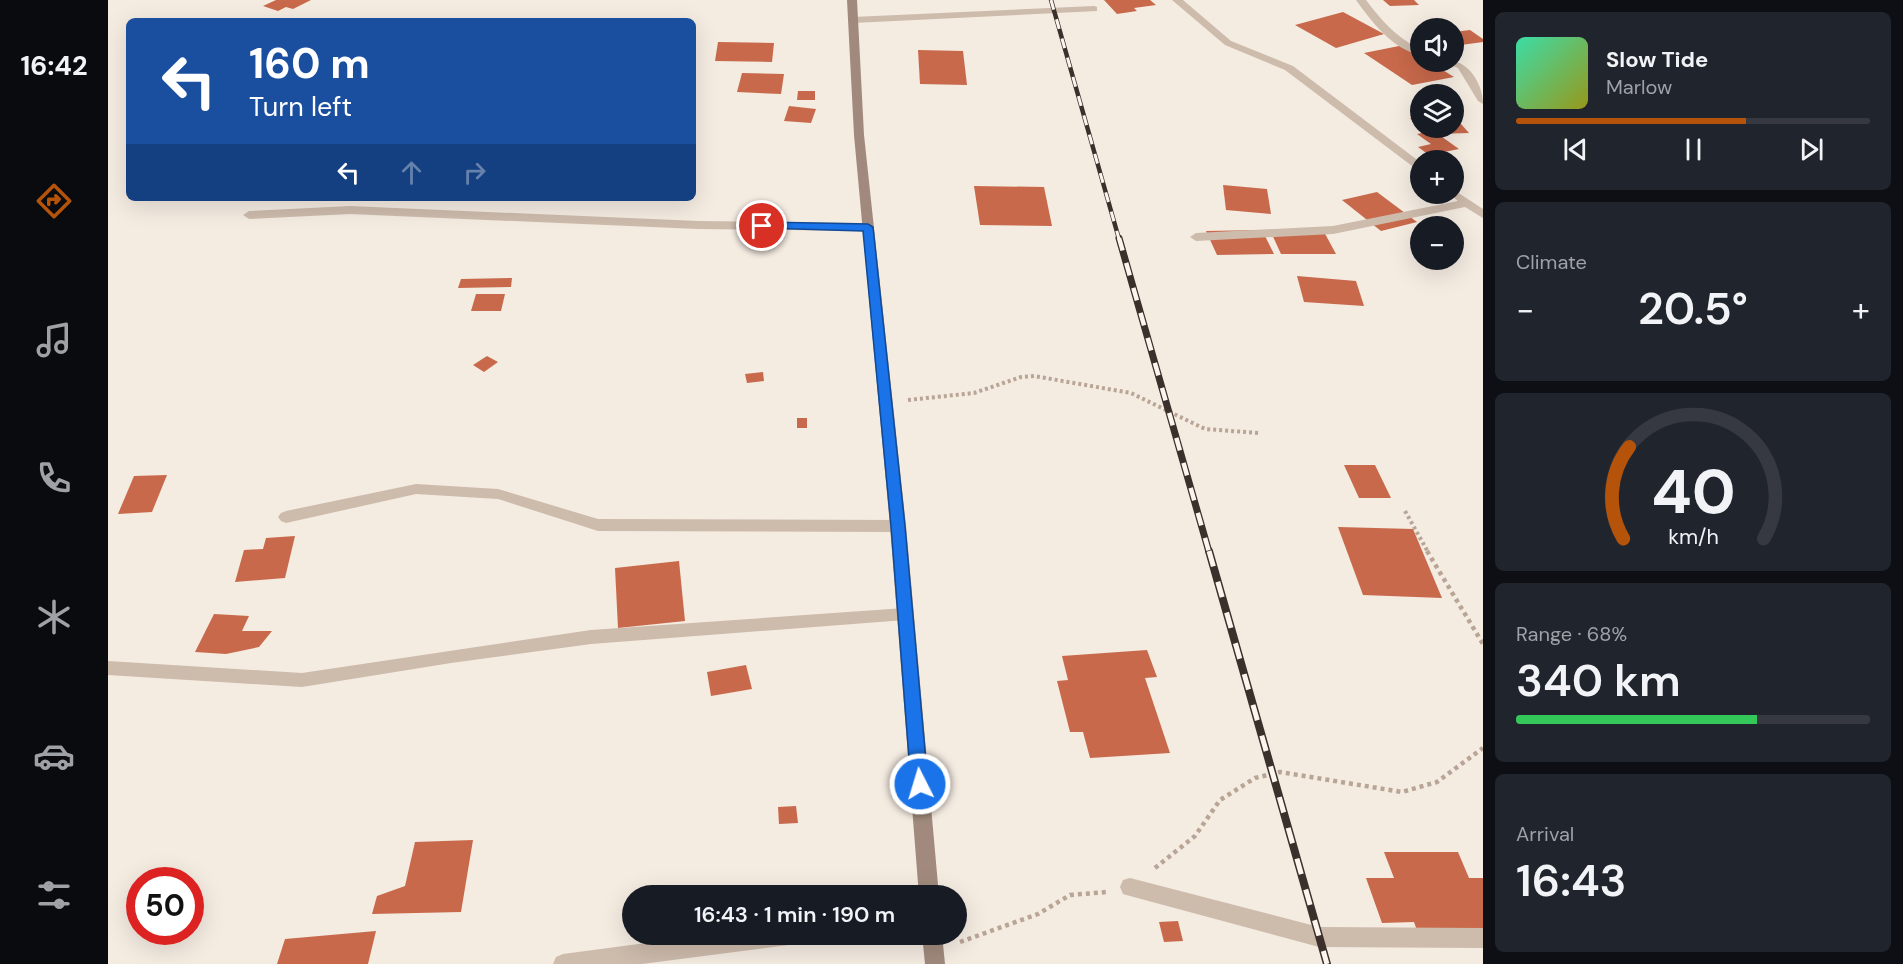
<!DOCTYPE html>
<html lang="en">
<head>
<meta charset="utf-8">
<style>
  body { margin:0; font-family:"DM Sans",sans-serif; background:#20242c; color:#f1f3f6; height:100vh; display:flex; flex-direction:column; font-size:22px; white-space:nowrap }
  * { box-sizing:border-box; margin:0 }
  p { font-size:20px; color:#9ea1a6 }
  .icon { flex:none; width:33px; height:33px; fill:none; stroke:currentColor; stroke-width:2; stroke-linecap:round; stroke-linejoin:round }
  .map { position:relative; flex:1; overflow:hidden }
  .drawer { display:flex; flex-direction:column; gap:12px; padding:12px; background:#0d0f14; width:420px }
  .drawer>* { flex:none }
  .hud { position:absolute; left:18px; top:18px; width:570px; height:183px; border-radius:9px; box-shadow:0 6px 24px #0002; background:#1a4fa0; color:#fff; overflow:hidden }
  .controls { position:absolute; left:1302px; top:18px; display:grid; gap:12px }
  .controls a { display:grid; place-items:center; width:54px; height:54px; border-radius:50%; background:#171b24; box-shadow:0 6px 24px #0002; font-size:30px }
  .speed { position:absolute; left:18px; top:867px; display:flex; gap:12px; font-size:30px; font-weight:700; text-align:center }
  .speed>* { display:grid; place-content:center; width:78px; height:78px; border-radius:50%; background:#171b24; box-shadow:0 6px 24px #0002; line-height:1 }
  .speed .limit { border:9px solid #d22; background:#fff; color:#111 }
  .pin { position:absolute; display:grid; place-items:center; width:51px; height:51px; color:#fff; margin:-26px; border:3px solid #fff; border-radius:50%; box-shadow:0 2px 6px #0007 }
  .me { position:absolute; width:66px; margin:-33px; rotate:355deg; stroke-linejoin:round; filter:drop-shadow(0 0 4px #0008) }
  .turn { display:flex; align-items:center; gap:21px; height:126px; padding:0 24px; font-size:27px }
  .turn .icon { width:78px; height:78px; stroke-width:2.5 }
  .turn b { display:block; font-size:42px; line-height:51px }
  .lanes { display:flex; align-items:center; height:57px; padding:0 24px; background:#0003; justify-content:center; gap:30px; direction:ltr }
  .lanes .off { opacity:.35 }
  .big { font-size:45px; font-weight:600; line-height:1.1 }
  .drawer .tile { flex:1; display:flex; flex-direction:column; justify-content:center; gap:9px; min-width:0; padding:0 21px; border-radius:9px; background:#20242c }
  .drawer .dial { align-items:center; gap:0 }
  .dial svg { height:156px; overflow:visible; fill:none; stroke:#363941; stroke-width:7; stroke-linecap:round; text-anchor:middle }
  .dial text { fill:#f1f3f6; stroke:none }
  .song { display:flex; align-items:center; gap:18px }
  .cover { width:72px; height:72px; border-radius:9px; background:linear-gradient(135deg,hsl(160 70% 55%),hsl(60 70% 35%)) }
  .played { height:6px; border-radius:3px; background:linear-gradient(90deg,#b45309 65%,#363941 65%) }
  .keys { display:flex; justify-content:space-around; direction:ltr }
  .heat { display:flex; justify-content:space-between; align-items:center; font-size:33px; direction:ltr }
  .charge { height:9px; border-radius:4px; background:linear-gradient(90deg,#34c759 68%,#363941 0) }
  .trip { position:absolute; left:514px; top:885px; width:345px; height:60px; border-radius:30px; background:#171b24; box-shadow:0 6px 24px #0002; font-weight:600; line-height:60px; text-align:center }
  main { display:flex; flex:1; min-height:0 }
  .dock { display:flex; flex-direction:column; width:108px; justify-content:space-around; align-items:center; background:#090b0e; color:#9ea1a6 }
  .dock .icon { width:42px; height:42px }
  .dock .active { color:#b45309 }
  .dock b { font-size:27px; color:#f1f3f6 }
  .map>svg:first-child { display:block }
  .building { fill:#c8694b }
  .lines { fill:none; stroke-linecap:round; stroke-linejoin:round }
  .path-far1 { stroke:#b9a596; stroke-width:4; stroke-dasharray:3 3; stroke-linecap:butt }
  .path { stroke:#b9a596; stroke-width:4.5; stroke-dasharray:4 4; stroke-linecap:butt }
  .street { fill:#cdbbac; fill-rule:evenodd }
  .secondary { fill:#a18a7d; fill-rule:evenodd }
  .rail-far2-casing { stroke:#3b302b; stroke-width:4.5 }
  .rail-far1-casing { stroke:#3b302b; stroke-width:7 }
  .rail-casing { stroke:#3b302b; stroke-width:8 }
  .rail-far2 { stroke:#fbf5ee; stroke-width:3; stroke-dasharray:10; stroke-linecap:butt }
  .rail-far1 { stroke:#fbf5ee; stroke-width:4.5; stroke-dasharray:13; stroke-linecap:butt }
  .rail { stroke:#fbf5ee; stroke-width:5; stroke-dasharray:16; stroke-linecap:butt }
  .route { fill:#1a73e8; stroke:#114b97; stroke-width:1.5 }
</style>
</head>
<body>
<main>
<nav class="dock">
<b>16:42</b>
<svg class="icon active" aria-label="directions" viewBox="0 0 24 24"><path d="M12 3l9 9-9 9-9-9zM9 14v-3h6M13 9l2 2-2 2"/></svg>
<svg class="icon" aria-label="music" viewBox="0 0 24 24"><path d="M9 18V5l10-2v13"/><circle cx="6" cy="18" r="3"/><circle cx="16" cy="16" r="3"/></svg>
<svg class="icon" aria-label="phone" viewBox="0 0 24 24"><path d="M5 4h4l2 5-3 2q2 4 5 5l2-3 5 2v4C11 20 4 13 5 4z"/></svg>
<svg class="icon" aria-label="climate" viewBox="0 0 24 24"><path d="M12 3v18M4 7l16 10M4 17L20 7"/></svg>
<svg class="icon" aria-label="car" viewBox="0 0 24 24"><path d="M5 17H2v-5l4-1 3-4h7l3 4 3 1v5h-3M9 17h6M6 11h13"/><circle cx="7" cy="17" r="2"/><circle cx="17" cy="17" r="2"/></svg>
<svg class="icon" aria-label="filters" viewBox="0 0 24 24"><path d="M4 7h16M4 17h16"/><circle cx="9" cy="7" r="2"/><circle cx="15" cy="17" r="2"/></svg>
</nav>
<div class="map">
<svg width="1375" height="964" viewBox="0 0 1375 964">
  <rect width="100%" height="100%" fill="#f4ebe1"/>
  <g class="building">
    <path d="M168,0H203L185,9L178,7L170,11L155,6Z"/>
    <path d="M996,0H1042L1048,5L1026,8L1029,11L1009,14Z"/>
    <path d="M1275,0H1306L1311,5L1282,6Z"/>
    <path d="M1235,12L1276,34L1228,48L1187,25Z"/>
    <path d="M1362,30L1375,39V42L1353,45L1346,39V32Z"/>
    <path d="M610,42L666,43L664,62L607,61Z"/>
    <path d="M1296,45L1312,56V62H1322L1346,77L1304,85L1256,53Z"/>
    <path d="M810,50L855,51L859,85L812,84Z"/>
    <path d="M634,73L676,74L673,94L629,92Z"/>
    <path d="M690,91H707V100H689Z"/>
    <path d="M681,106L708,109L703,123L676,121Z"/>
    <path d="M1346,116L1361,133L1330,134L1351,149L1321,155L1310,147L1323,144L1309,134L1314,133L1302,118L1312,117V128H1346Z"/>
    <path d="M1115,185L1159,189L1163,214L1118,210Z"/>
    <path d="M866,186L936,187L944,226L872,225Z"/>
    <path d="M1269,192L1309,222L1273,231L1234,200Z"/>
    <path d="M1154,230L1166,254L1109,255L1098,231Z"/>
    <path d="M1162,230H1215L1228,254H1173Z"/>
    <path d="M1189,276L1248,281L1256,306L1196,302Z"/>
    <path d="M404,278L403,287L350,288L353,279Z"/>
    <path d="M368,294H397L393,311H363Z"/>
    <path d="M379,356L390,362L376,372L365,365Z"/>
    <path d="M655,372L656,381L639,383L637,374Z"/>
    <rect x="689" y="418" width="10" height="10"/>
    <path d="M1236,465H1267L1283,498H1251Z"/>
    <path d="M59,475L44,512L10,514L26,476Z"/>
    <path d="M1230,527L1305,529L1334,598L1255,595Z"/>
    <path d="M187,536L177,578L127,582L136,550L155,549L158,538Z"/>
    <path d="M571,561L577,621L510,628L507,568Z"/>
    <path d="M106,614L141,616L134,631H164L151,647L118,654L87,652Z"/>
    <path d="M1039,650L1049,677L1037,678L1062,753L982,758L975,732H962L949,681L960,680L954,656Z"/>
    <path d="M638,665L644,689L603,696L599,672Z"/>
    <path d="M688,806L690,823L671,824L670,807Z"/>
    <path d="M365,840L353,912L264,914L269,896L297,886L307,842Z"/>
    <path d="M1276,852H1350L1361,878H1375V938L1312,939L1306,922L1274,923L1258,878H1286Z"/>
    <path d="M1070,921L1075,941L1056,942L1051,922Z"/>
    <path d="M268,931L260,964H169L177,939Z"/>
  </g>
  <g class="lines">
    <g class="path-far1">
      <path d="M800,400L866,393L913,377L926,376L1023,393L1097,429L1151,433"/>
      <path d="M1297,511L1320,552"/>
    </g>
    <g class="path">
      <path d="M1319,551L1375,644"/>
      <path d="M1047,868L1087,836L1112,800L1147,778L1172,772L1294,792L1329,782L1375,748"/>
      <path d="M852,942L930,914L962,895L999,892"/>
    </g>
    <g class="street">
      <path d="M1064,0H1075L1123,41L1185,66L1312,162V170L1308,169L1177,70L1117,45Z"/>
      <path d="M1248,0H1258C1273,20 1289,38 1312,49V55C1284,49 1264,22 1248,0Z"/>
      <path d="M986,6L989,7V11L745,23L740,20L745,17Z"/>
      <path d="M1346,61C1363,65 1375,86 1375,104L1370,101L1350,68L1334,62Z"/>
      <path d="M1346,190L1375,209V218L1357,207L1225,234L1088,241L1082,237L1088,233L1225,226L1350,201L1341,194H1346Z"/>
      <path d="M242,206L590,221L760,223L766,227L760,231L590,229L242,214L141,219L135,215L141,211Z"/>
      <path d="M308,484L390,489L490,519L790,520L795,522L798,526L795,530L790,532L490,531L390,499L308,494L178,523L173,521L170,517L173,513L178,511Z"/>
      <path d="M797,608L803,609L805,614L803,619L797,620L483,644L343,663L194,687L0,675V661L194,673L483,630Z"/>
      <path d="M1022,878L1211,927L1375,928V948L1211,947L1022,896L1015,894L1012,887L1015,880Z"/>
      <path d="M606,934H698L695,941L688,944L534,964H445L448,957L455,954Z"/>
    </g>
    <g class="secondary">
      <path d="M739,0H749L756,135L798,526L831,896H811L782,526L746,135Z"/>
      <path d="M814,934H834L837,964H817Z"/>
    </g>
    <defs>
      <path id="rail-far2" d="M943,0L1011,239"/>
      <path id="rail-far1" d="M1011,238L1101,552"/>
      <path id="rail" d="M1101,551L1219,964"/>
    </defs>
    <use href="#rail-far2" class="rail-far2-casing"/>
    <use href="#rail-far1" class="rail-far1-casing"/>
    <use href="#rail" class="rail-casing"/>
    <use href="#rail-far2" class="rail-far2"/>
    <use href="#rail-far1" class="rail-far1"/>
    <use href="#rail" class="rail"/>
  </g>
  <path class="route" d="M654,222L760,224L765,227L797,526L820,784L818,790L812,792L806,790L803,784L783,526L755,231L650,228V223Z"/>
</svg>
<div class="controls">
<a><svg class="icon" aria-label="sound" viewBox="0 0 24 24"><path d="M4 9h4l5-4v14l-5-4H4zM17 9q2 3 0 6"/></svg></a>
<a><svg class="icon" aria-label="layers" viewBox="0 0 24 24"><path d="M12 4l9 5-9 5-9-5zM3 14l9 5 9-5"/></svg></a>
<a>+</a>
<a>−</a>
</div>
<div class="speed"><div class="limit">50</div></div>
<div class="pin" style="left:654px;top:226px;background:#d93025"><svg class="icon" aria-label="arrive" viewBox="0 0 24 24"><path d="M6 21V4h12l-3 4 3 4H6"/></svg></div>
<svg class="me" style="left:812px;top:784px" viewBox="-20 -20 40 40"><circle r="17" fill="#1a73e8" stroke="#fff" stroke-width="3"/><path d="M0-11L8 9 0 5-8 9z" fill="#fff"/></svg>
<div class="trip">16:43 · 1 min · 190 m</div>
<div class="hud">
<div class="turn"><svg class="icon" aria-label="left" viewBox="0 0 24 24"><path d="M17 20v-9H6M10 6l-5 5 5 5"/></svg><div><b>160 m</b>Turn left</div></div>
<div class="lanes"><svg class="icon" aria-label="left" viewBox="0 0 24 24"><path d="M17 20v-9H6M10 6l-5 5 5 5"/></svg><svg class="icon off" aria-label="ahead" viewBox="0 0 24 24"><path d="M12 20V5M6 11l6-6 6 6"/></svg><svg class="icon off" aria-label="right" viewBox="0 0 24 24"><path d="M7 20v-9h11M14 6l5 5-5 5"/></svg></div>
</div>
</div>
<section class="drawer">
<div class="tile">
<div class="song"><i class="cover"></i><div><b>Slow Tide</b><p>Marlow</p></div></div>
<div class="played"></div>
<div class="keys"><svg class="icon" aria-label="previous" viewBox="0 0 24 24"><path d="M18 5L8 12l10 7zM5 5v14"/></svg><svg class="icon" aria-label="pause" viewBox="0 0 24 24"><path d="M8 5v14M16 5v14"/></svg><svg class="icon" aria-label="next" viewBox="0 0 24 24"><path d="M6 5l10 7-10 7zM19 5v14"/></svg></div>
</div>
<div class="tile"><p>Climate</p>
<div class="heat"><a>−</a><b class="big">20.5°</b><a>+</a></div>
</div>
<div class="tile dial"><svg viewBox="0 0 100 80">
<path d="M14 69A42 42 0 1 1 86 69"/>
<path d="M14 69A42 42 0 0 1 17 22" stroke="#b45309"/>
<text x="50" y="56" font-size="32" font-weight="700">40</text>
<text x="50" y="72" font-size="11">km/h</text>
</svg></div>
<div class="tile"><p>Range · 68%</p><b class="big">340 km</b><div class="charge"></div></div>
<div class="tile"><p>Arrival</p><b class="big">16:43</b></div>
</section>
</main>
</body>
</html>
